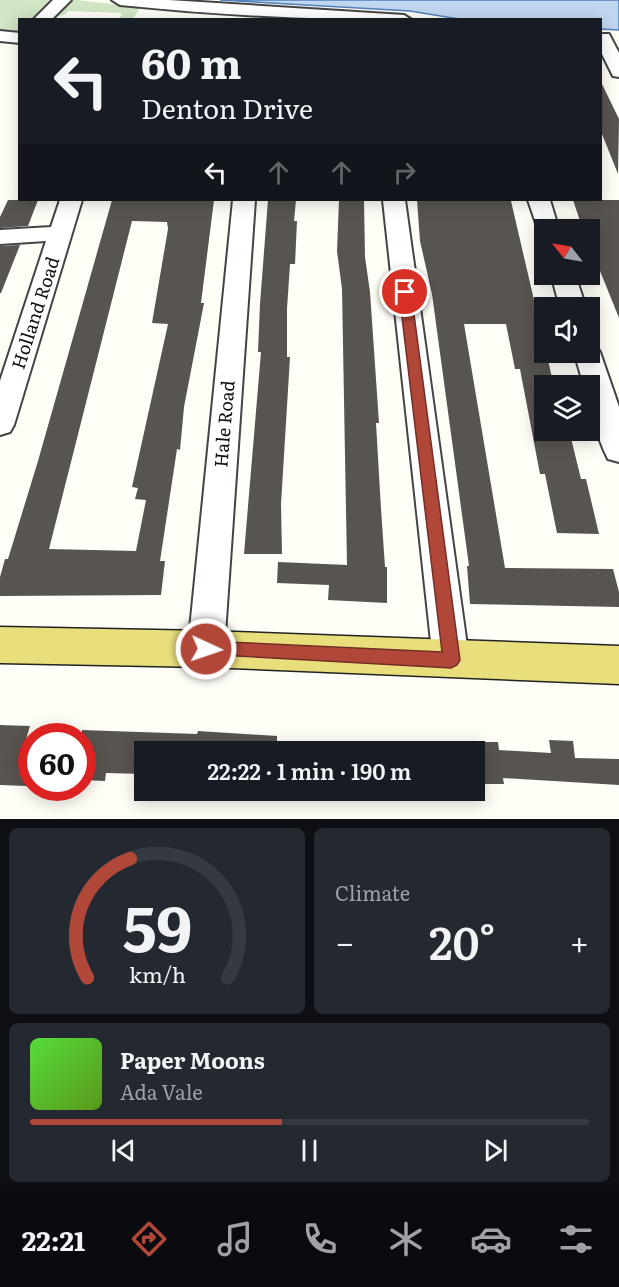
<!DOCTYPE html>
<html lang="en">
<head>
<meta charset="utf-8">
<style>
  body { margin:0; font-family:Literata,serif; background:#242831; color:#f1f3f6; height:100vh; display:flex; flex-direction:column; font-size:22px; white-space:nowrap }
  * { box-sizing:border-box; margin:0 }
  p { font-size:20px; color:#9ea1a6 }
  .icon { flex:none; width:33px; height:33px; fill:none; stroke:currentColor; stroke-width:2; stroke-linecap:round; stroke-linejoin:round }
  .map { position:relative; height:819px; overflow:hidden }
  .drawer { display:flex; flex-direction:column; gap:9px; padding:9px; background:#0d0f14; flex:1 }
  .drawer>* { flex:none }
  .guide { position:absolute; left:18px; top:18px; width:584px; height:183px; border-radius:0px; box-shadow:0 3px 15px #0003; background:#171b24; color:#f1f3f6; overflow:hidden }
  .needle { width:39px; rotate:301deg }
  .tools { position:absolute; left:534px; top:219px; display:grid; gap:12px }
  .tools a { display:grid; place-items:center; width:66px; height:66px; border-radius:0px; background:#171b24; box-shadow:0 3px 15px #0003; font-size:30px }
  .speed { position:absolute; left:18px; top:723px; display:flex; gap:12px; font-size:30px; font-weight:700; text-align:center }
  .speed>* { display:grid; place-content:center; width:78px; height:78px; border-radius:50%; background:#171b24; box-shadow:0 3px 15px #0003; line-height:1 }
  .speed .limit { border:9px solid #d22; background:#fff; color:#111 }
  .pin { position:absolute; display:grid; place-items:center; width:51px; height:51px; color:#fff; margin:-26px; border:3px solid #fff; border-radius:50%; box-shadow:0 2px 6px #0007 }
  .me { position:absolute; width:66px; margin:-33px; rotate:93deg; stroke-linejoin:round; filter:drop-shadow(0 0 4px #0008) }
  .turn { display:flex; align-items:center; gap:21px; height:126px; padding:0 24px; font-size:27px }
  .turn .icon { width:78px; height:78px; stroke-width:2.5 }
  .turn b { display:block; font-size:42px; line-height:51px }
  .lanes { display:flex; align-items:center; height:57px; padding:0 24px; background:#0003; justify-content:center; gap:30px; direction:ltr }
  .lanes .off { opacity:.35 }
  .big { font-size:45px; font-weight:600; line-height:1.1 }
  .drawer .tile { flex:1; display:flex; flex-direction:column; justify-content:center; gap:9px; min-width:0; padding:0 21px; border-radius:9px; background:#242831 }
  .drawer .dial { align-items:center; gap:0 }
  .dial svg { height:156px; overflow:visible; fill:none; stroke:#363941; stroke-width:7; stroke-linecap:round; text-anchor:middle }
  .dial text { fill:#f1f3f6; stroke:none }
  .song { display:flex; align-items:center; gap:18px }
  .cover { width:72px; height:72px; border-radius:9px; background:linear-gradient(135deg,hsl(110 70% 55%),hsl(90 70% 35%)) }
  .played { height:6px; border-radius:3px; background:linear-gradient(90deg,#b14739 45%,#363941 45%) }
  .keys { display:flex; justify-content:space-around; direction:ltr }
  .heat { display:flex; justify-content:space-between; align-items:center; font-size:33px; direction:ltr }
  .drawer .tiles { flex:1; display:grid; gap:9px; grid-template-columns:1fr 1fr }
  .tile:last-child { grid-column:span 2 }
  .trip { position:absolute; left:134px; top:741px; width:351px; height:60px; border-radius:0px; background:#171b24; box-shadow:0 3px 15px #0003; font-weight:600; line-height:60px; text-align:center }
  .dock { display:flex; height:96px; justify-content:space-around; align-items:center; background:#090b0e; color:#9ea1a6 }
  .dock .icon { width:42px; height:42px }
  .dock .active { color:#b14739 }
  .dock b { font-size:27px; color:#f1f3f6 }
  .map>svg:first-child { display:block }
  .green { fill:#cfe5c3 }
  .water { fill:#c1d6ef; stroke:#5180bd; stroke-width:1.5 }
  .building { fill:#58544f; fill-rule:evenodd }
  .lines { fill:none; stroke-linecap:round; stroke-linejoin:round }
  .minor-casing { stroke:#444; stroke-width:4 }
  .major-casing { stroke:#222; stroke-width:3 }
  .minor { fill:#fff; fill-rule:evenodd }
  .major { fill:#e8df7c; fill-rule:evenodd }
  .route { fill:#b14739; stroke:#732e25; stroke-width:1.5 }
  .labels { text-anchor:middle; stroke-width:6; stroke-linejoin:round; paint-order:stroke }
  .street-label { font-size:18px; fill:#111; stroke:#fff }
</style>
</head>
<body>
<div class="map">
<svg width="619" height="819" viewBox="0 0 619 819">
  <rect width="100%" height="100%" fill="#fefdf6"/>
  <g class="green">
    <path d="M0,0H58L37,19L20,20L19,35L0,32Z"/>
    <path d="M70,0H77L140,7L133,19H119L122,13L68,11L66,14L49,19Z"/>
  </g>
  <path class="water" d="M220,0H619V30L600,29V20H465L410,11Z"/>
  <g class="building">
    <path d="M600,80L619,119L618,174L600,129Z"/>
    <path d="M8,200H38L28,226L0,228V217Z"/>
    <path d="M112,200H214L201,303H204L184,407L180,450L177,449L160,561H165L161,595L0,596V577L5,559H8L38,461ZM132,221L167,222L168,229L152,323L168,324L132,487L138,488L135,499L146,500L136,551L49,549Z"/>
    <path d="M268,200H296L294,221H297L295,264H290L287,309V357H290L281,504L282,554H244L261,352H258L260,304Z"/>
    <path d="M339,200H364L365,257L370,292L379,423H376L381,509L385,567H387V603L328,600L329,585L277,583L278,562L347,565L342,289L337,251Z"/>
    <path d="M417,200L511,201L554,386H544V430H569L581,479H586L599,534L557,533L545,474H540L520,369H515L506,324H464L505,568L613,569L619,592V607L470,604L467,566H469L432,294L420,241Z"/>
    <path d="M573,200H619V318L590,246V230H583Z"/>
    <path d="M20,245L1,293H0V246Z"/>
    <path d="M0,725L30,726L25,743H32V765L26,786L0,785Z"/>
    <path d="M82,730L197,734L198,731L277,736V752H144V774L106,773L105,781L82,780Z"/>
    <path d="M549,740L573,741L575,758L619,759V785L503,778L504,784H474V742H498L499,750L551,753Z"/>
  </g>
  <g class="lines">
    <defs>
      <g id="minor">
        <path d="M53,0H71L51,20H33Z"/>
        <path d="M112,0H169L404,15L412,20C314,20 218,15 120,5Z"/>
        <path d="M0,31L20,33V43L0,41Z"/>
        <path d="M600,34H609L619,53V77L613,76L600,50Z"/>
        <path d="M60,200H82L14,425L10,432L0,435V381L46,241L0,244V230L51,227Z"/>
        <path d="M233,200H255L224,649L219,660L206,665L193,660L188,649Z"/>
        <path d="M383,200H405L469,660L464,671L451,676L438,671L433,660Z"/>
        <path d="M528,200H550L559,230H544V236L540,235Z"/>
        <path d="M551,274H575L586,308H560Z"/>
        <path d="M590,344L596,346L600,352L619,407V462L608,459C597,438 590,410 590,386H584L574,352H590Z"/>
      </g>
      <path id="major" d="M0,627L206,631L619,646V684L206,667L0,663Z"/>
    </defs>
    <use href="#minor" class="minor-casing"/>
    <use href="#major" class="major-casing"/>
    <use href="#minor" class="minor"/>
    <use href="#major" class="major"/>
  </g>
  <path class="route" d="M405,288L411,292L460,660L457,665L451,668L200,654L197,649L200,643L206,641L442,652L399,292Z"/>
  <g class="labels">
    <g class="street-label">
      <text transform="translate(36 313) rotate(-72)" y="6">Holland Road</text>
      <text transform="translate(225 424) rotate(-85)" y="6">Hale Road</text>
    </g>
  </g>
</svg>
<div class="tools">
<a><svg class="needle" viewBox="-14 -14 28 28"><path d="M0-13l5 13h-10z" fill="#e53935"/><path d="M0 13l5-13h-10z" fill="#9ea1a6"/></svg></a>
<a><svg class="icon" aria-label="sound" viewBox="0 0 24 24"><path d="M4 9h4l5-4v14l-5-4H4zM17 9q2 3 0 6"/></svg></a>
<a><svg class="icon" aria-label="layers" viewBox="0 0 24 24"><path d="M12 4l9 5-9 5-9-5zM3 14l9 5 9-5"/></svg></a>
</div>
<div class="speed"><div class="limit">60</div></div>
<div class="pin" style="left:405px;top:292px;background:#d93025"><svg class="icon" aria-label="arrive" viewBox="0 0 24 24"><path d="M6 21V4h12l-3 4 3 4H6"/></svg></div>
<svg class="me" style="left:206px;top:649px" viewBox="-20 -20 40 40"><circle r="17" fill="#b14739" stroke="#fff" stroke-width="3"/><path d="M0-11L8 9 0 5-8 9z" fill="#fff"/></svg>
<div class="trip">22:22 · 1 min · 190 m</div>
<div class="guide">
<div class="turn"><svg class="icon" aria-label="left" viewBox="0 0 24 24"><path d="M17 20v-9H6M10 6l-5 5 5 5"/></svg><div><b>60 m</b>Denton Drive</div></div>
<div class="lanes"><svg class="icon" aria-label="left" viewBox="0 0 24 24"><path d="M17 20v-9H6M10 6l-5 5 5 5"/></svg><svg class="icon off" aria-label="ahead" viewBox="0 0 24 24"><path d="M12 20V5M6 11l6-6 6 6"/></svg><svg class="icon off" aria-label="ahead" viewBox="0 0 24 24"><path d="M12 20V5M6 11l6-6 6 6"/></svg><svg class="icon off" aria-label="right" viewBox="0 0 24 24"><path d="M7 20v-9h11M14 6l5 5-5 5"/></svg></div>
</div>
</div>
<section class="drawer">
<div class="tiles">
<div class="tile dial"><svg viewBox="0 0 100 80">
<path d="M14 69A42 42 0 1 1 86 69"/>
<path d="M14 69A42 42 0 0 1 36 8" stroke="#b14739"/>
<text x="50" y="56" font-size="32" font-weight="700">59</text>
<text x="50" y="72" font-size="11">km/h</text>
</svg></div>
<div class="tile"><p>Climate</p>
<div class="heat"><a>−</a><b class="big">20°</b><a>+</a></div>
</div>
<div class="tile">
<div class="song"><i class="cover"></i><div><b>Paper Moons</b><p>Ada Vale</p></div></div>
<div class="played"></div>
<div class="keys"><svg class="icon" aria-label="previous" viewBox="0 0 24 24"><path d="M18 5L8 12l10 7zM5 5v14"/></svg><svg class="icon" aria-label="pause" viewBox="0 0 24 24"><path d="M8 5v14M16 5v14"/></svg><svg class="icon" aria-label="next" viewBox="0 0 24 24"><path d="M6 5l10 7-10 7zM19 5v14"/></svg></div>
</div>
</div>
</section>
<nav class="dock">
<b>22:21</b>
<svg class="icon active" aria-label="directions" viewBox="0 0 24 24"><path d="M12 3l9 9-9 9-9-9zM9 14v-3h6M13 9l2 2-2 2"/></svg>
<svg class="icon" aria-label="music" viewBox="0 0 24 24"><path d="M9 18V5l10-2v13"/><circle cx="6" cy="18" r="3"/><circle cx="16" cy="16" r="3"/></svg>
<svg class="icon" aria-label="phone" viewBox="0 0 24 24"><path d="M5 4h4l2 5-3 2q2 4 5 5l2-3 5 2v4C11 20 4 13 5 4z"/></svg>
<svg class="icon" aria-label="climate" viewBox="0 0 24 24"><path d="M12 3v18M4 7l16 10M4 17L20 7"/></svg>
<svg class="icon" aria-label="car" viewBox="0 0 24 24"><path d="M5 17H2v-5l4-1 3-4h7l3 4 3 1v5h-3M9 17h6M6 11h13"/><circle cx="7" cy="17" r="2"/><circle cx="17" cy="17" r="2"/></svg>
<svg class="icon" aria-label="filters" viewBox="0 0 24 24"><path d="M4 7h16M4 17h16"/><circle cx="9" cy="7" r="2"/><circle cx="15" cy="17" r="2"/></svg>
</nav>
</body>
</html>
